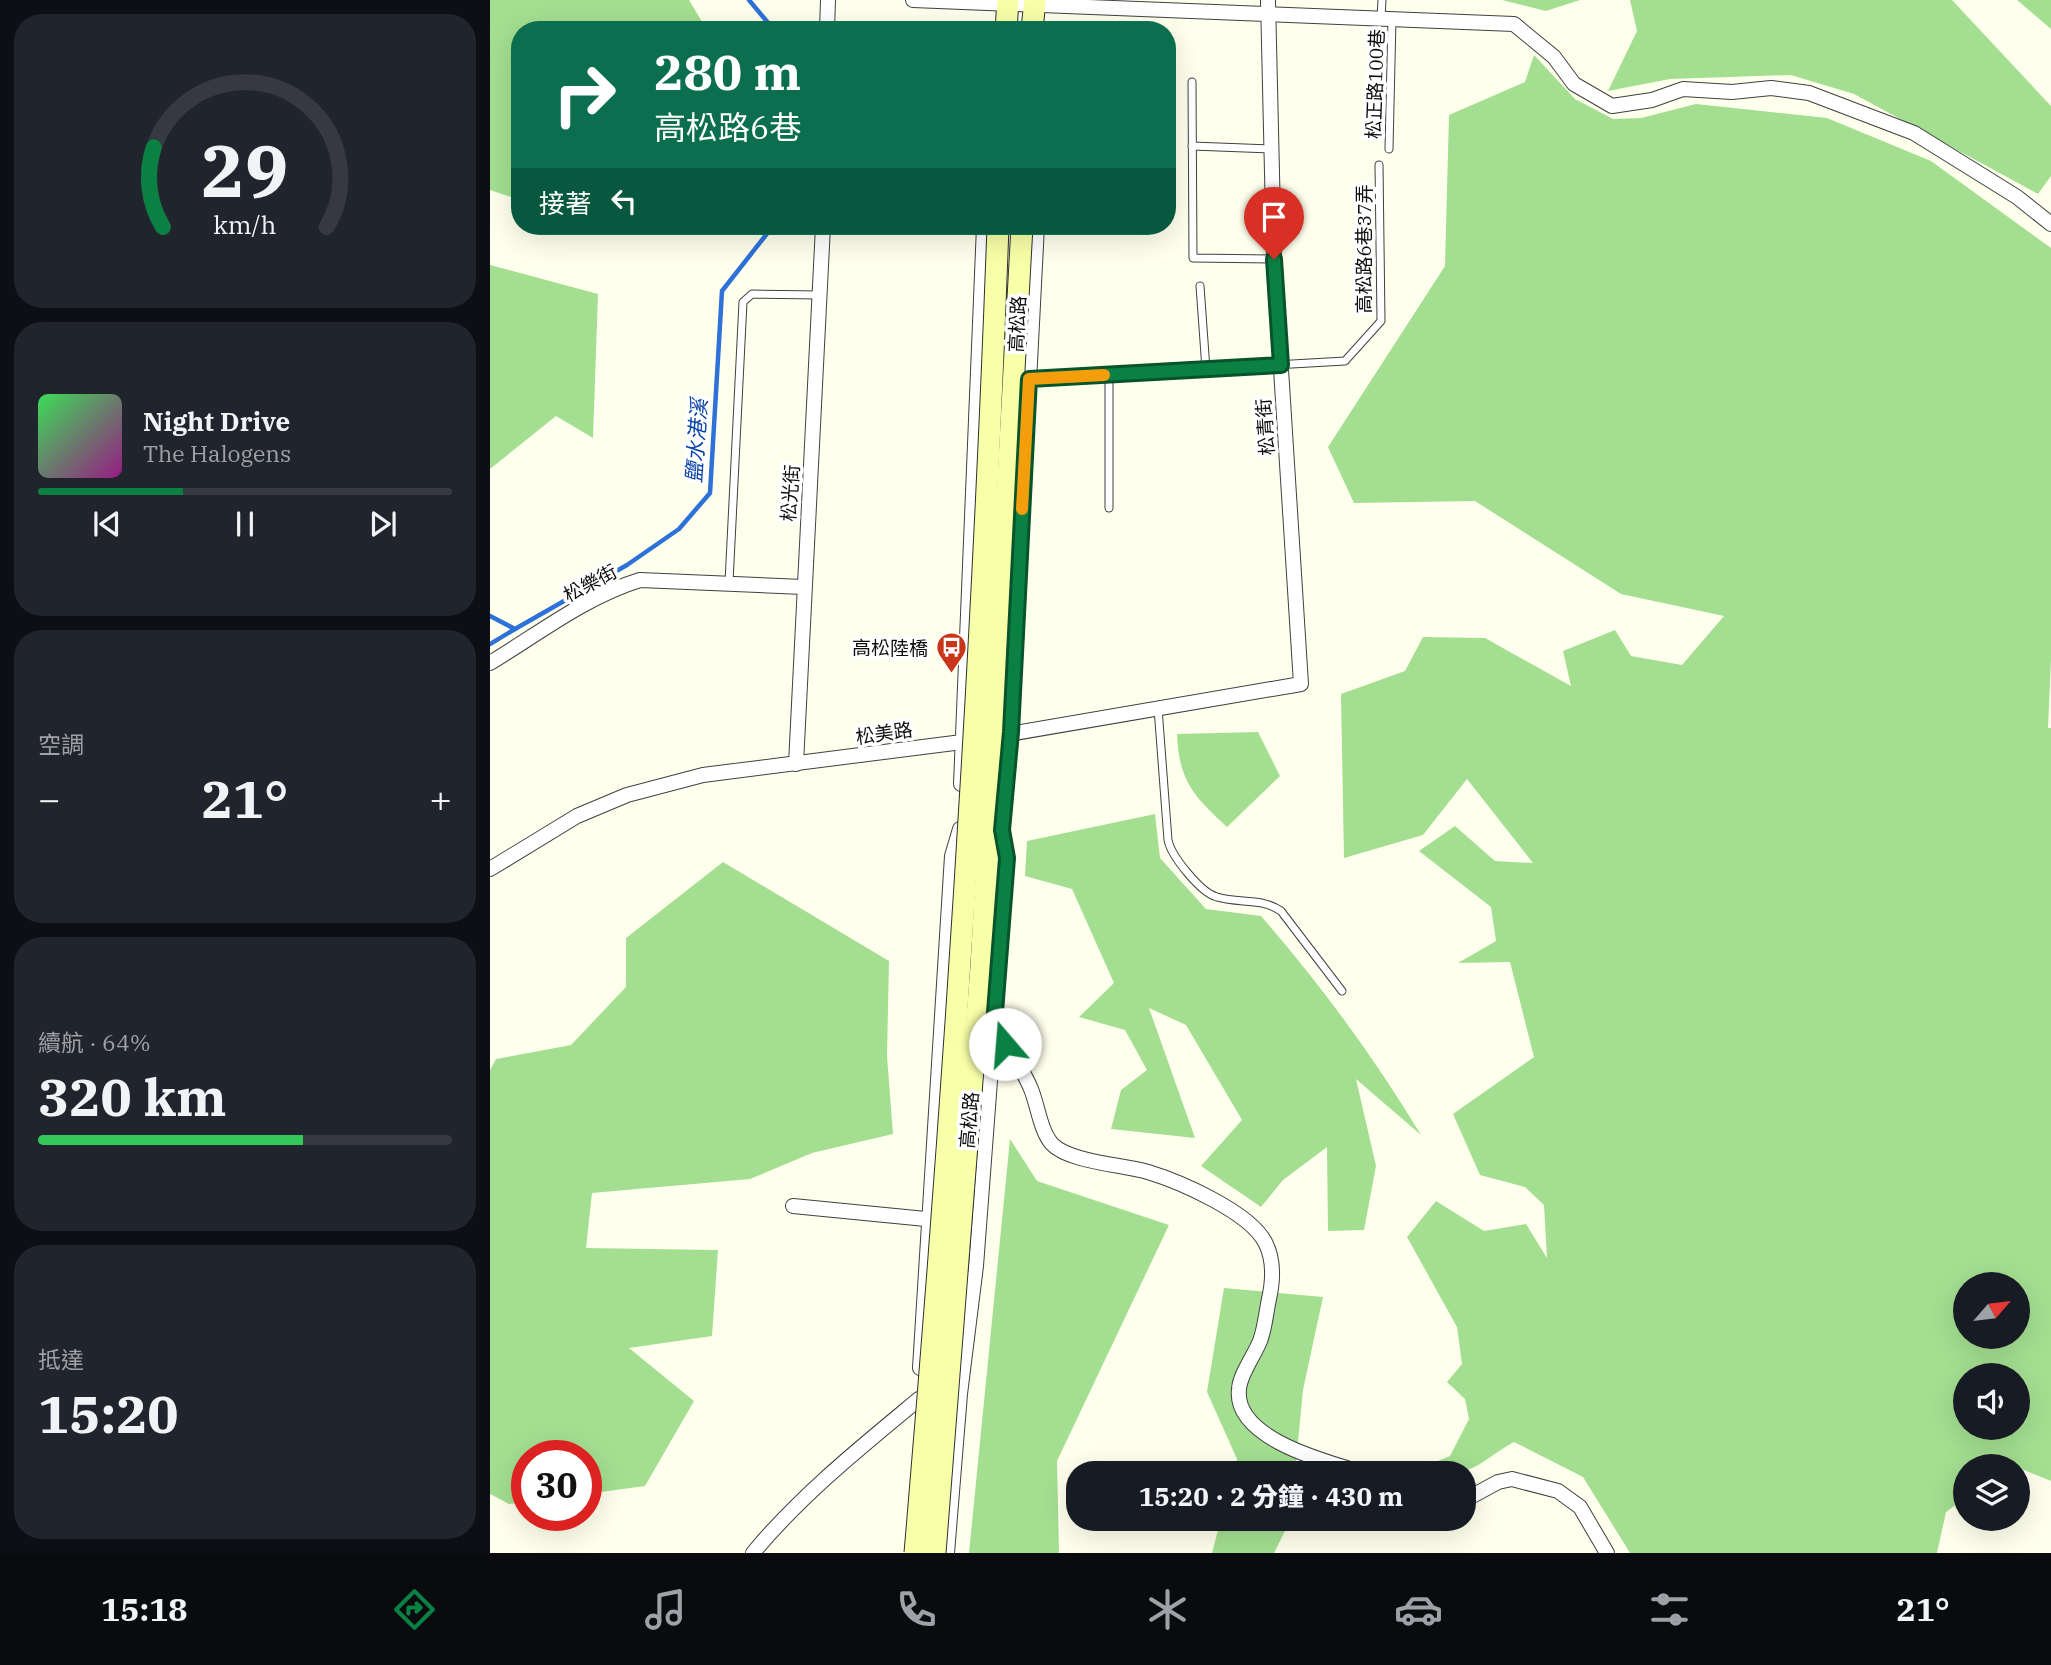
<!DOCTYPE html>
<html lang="zh-TW">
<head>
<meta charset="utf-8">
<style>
  body { margin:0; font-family:"IBM Plex Serif","Noto Sans TC",serif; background:#20242c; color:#f1f3f6; height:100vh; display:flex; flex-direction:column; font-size:26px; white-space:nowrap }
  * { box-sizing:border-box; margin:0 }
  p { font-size:23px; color:#9ea1a6 }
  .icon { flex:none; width:38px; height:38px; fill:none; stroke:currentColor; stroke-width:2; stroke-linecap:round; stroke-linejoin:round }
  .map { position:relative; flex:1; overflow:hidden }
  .sheet { display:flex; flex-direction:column; gap:14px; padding:14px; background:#0d0f14; width:490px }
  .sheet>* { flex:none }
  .guide { position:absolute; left:21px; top:21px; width:665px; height:214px; border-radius:28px; box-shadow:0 7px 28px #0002; background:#0b6e4f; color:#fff; overflow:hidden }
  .needle { width:46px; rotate:62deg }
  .fabs { position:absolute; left:1463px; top:1272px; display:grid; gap:14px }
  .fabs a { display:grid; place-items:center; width:77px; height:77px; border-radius:50%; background:#171b24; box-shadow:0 7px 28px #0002; font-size:35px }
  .speed { position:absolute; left:21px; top:1440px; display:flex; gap:14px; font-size:35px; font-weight:700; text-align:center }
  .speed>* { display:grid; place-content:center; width:91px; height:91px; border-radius:50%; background:#171b24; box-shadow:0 7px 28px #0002; line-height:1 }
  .speed .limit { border:10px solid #d22; background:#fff; color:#111 }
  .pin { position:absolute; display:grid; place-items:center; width:60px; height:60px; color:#fff; margin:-72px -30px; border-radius:50% 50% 50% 0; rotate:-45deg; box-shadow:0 0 7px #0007 }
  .pin .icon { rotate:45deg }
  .me { position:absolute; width:77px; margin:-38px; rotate:342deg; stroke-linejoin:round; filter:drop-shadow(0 0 5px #0008) }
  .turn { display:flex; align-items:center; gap:24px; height:147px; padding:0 28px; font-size:32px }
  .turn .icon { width:91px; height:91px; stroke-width:2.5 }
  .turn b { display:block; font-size:49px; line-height:60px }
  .then { display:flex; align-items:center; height:66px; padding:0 28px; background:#0003; gap:14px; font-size:26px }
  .big { font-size:52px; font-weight:800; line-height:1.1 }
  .sheet .widget { flex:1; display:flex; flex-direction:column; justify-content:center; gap:10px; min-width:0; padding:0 24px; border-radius:28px; background:#20242c }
  .sheet .dial { align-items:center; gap:0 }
  .dial svg { height:182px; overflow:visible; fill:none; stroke:#363941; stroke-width:7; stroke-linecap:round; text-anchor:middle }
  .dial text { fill:#f1f3f6; stroke:none }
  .song { display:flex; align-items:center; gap:21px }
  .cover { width:84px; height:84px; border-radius:10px; background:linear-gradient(135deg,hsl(130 70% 55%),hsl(310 70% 35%)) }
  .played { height:7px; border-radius:4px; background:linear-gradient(90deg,#0b8043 35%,#363941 35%) }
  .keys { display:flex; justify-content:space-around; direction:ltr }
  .heat { display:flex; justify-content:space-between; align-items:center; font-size:38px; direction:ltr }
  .charge { height:10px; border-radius:5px; background:linear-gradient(90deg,#34c759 64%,#363941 0) }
  .trip { position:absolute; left:576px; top:1461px; width:410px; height:70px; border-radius:28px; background:#171b24; box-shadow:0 7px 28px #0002; font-weight:800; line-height:70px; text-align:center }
  .dock { display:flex; height:112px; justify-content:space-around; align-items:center; background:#090b0e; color:#9ea1a6 }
  .dock .icon { width:49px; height:49px }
  .dock .on { color:#0b8043 }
  .dock b { font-size:32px; color:#f1f3f6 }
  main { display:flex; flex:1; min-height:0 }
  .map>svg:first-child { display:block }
  .forest { fill:#a4df91; fill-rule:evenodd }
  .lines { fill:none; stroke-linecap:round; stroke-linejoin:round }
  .stream { stroke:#2d71d9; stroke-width:4.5 }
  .lane-casing { stroke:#404040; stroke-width:9 }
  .street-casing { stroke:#404040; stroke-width:16 }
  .secondary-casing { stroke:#2f2f2f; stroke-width:23 }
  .lane { stroke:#fff; stroke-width:7 }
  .street { stroke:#fff; stroke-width:14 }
  .secondary { stroke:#f7ffa8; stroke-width:21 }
  .street-bridge-casing { stroke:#404040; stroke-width:16; stroke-linecap:butt }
  .secondary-bridge-casing { stroke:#2f2f2f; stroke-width:23; stroke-linecap:butt }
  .street-bridge { stroke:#fff; stroke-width:14 }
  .secondary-bridge { stroke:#f7ffa8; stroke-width:21 }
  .route-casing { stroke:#07532c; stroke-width:18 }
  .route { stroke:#0b8043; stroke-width:12 }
  .slow { stroke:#f59e0b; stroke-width:12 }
  .labels { text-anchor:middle; stroke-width:7; stroke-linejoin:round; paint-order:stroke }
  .street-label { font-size:19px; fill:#0d0d0d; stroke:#fff }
  .poi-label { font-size:19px; fill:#0d0d0d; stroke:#fff; text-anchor:end }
  .water-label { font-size:21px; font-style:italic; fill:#0c44a9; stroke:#fff }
</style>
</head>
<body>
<main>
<section class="sheet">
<div class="widget dial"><svg viewBox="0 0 100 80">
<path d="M14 69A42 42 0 1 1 86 69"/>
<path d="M14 69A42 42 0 0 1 10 34" stroke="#0b8043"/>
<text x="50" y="56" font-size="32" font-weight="700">29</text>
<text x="50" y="72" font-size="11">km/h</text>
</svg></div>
<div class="widget">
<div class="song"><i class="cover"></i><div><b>Night Drive</b><p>The Halogens</p></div></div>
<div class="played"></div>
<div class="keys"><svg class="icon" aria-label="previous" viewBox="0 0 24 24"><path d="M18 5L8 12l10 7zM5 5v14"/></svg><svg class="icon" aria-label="pause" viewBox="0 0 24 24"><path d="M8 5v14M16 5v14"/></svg><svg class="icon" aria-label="next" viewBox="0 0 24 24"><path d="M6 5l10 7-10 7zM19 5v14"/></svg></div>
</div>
<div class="widget"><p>空調</p>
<div class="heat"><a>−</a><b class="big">21°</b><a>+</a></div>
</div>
<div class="widget"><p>續航 · 64%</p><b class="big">320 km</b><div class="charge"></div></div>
<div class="widget"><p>抵達</p><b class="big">15:20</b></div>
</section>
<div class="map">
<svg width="1561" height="1553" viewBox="0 0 1561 1553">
  <rect width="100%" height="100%" fill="#ffffed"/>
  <g class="forest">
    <path d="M0,0H199L217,30H30V200L0,190Z"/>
    <path d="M1012,0H1090L1056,11Z"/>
    <path d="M1140,0H1462L1561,106V176L1548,194L1364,94L1301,75L1180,79L1118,91L1147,31Z"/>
    <path d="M1527,0H1561V29Z"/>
    <path d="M1044,55L1085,99L1123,119L1151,118L1206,104L1337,118L1441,161L1561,248V659L1558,728H1561V1481L1524,1466H1475V1498L1456,1512L1447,1553H1140L1093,1477L1024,1442C986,1463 983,1481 938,1465L960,1456L979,1419L975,1399L957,1382L972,1364L967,1327L917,1237L946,1201L994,1231L1036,1224L1057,1258L1054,1205L1035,1187L990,1175L963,1114L1044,1057L1020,962L968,963L1006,941L1001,907L929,851L965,826L1005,861L1043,863L977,779L933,835L854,858L851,694L915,671L933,637L995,638L1081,686L1073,651L1125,630L1141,656L1192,665L1234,616L1131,594L985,501L864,503L838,447L955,266L959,115L1035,82ZM1528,1284V1337H1475V1284ZM1475,1376H1528V1428H1475Z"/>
    <path d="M0,265L108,294L103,438L66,416L0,469Z"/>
    <path d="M768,732L790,776L737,827C704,796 689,782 687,734Z"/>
    <path d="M665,814L670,858L716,909L771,916C831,985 884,1057 931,1135L866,1079L886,1166L874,1230L838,1231L837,1147L793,1180L771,1207L711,1166L752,1120L696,1025L659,1008L705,1138L621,1129L631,1090L657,1070L635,1030L589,1017L624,983L582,889L535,876L537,841Z"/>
    <path d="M233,862L399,961L397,1056L403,1134L322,1153L260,1179L102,1193L96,1248L228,1250L222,1336L139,1348L204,1401L155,1486L96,1494V1456H37V1502L19,1504L0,1494V1070L6,1059L81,1045L136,987V938Z"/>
    <path d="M520,1139L547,1181L679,1225L567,1461L569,1553H479Z"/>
    <path d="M734,1288L833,1297L813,1390L805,1473H744L747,1459L717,1392Z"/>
    <path d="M731,1519H801L784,1553H722Z"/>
  </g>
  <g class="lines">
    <g class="stream">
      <path d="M259,0L284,30"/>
      <path d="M0,616L25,629L137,565L189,529L220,493L232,291L283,226"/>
      <path d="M0,644L25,629"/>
    </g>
    <defs>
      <g id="lane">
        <path d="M891,18L892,0"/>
        <path d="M702,82L703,258L784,259"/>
        <path d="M702,146L781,149"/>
        <path d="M899,149L902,19"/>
        <path d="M710,286L716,369"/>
        <path d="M539,379L855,361L891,321L889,165"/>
        <path d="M619,508V375"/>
        <path d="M239,582L253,302L262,294L331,295"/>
        <path d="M668,708L678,840C681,856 711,893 727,897C750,904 770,897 791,911L852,991"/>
      </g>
      <g id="street">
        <path d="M423,0L1024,24L1064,57L1084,84L1122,106L1162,100L1193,89L1242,92L1281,88L1319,93L1424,133L1527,197L1561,224"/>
        <path d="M337,30L338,0"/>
        <path d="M0,663C48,634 97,596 150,580L313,587"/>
        <path d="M306,764L333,226"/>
        <path d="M471,784L494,226"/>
        <path d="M512,830L517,858"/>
        <path d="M512,836L521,732L547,226"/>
        <path d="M0,869L87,816L137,795L213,775L472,742L811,684L784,259L778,0"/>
        <path d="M504,1025C517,1046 532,1067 541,1089C548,1106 550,1130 562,1144C579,1162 634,1165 658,1172C691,1182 759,1212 775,1242C784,1259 783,1281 779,1299C776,1313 775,1328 770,1341C764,1356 750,1374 749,1389C743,1440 841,1463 877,1474"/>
        <path d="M303,1206L446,1220"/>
        <path d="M430,1368L462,856L470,829"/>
        <path d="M973,1501L1008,1482L1022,1479L1068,1491L1090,1507L1117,1553"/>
        <path d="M263,1553C311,1495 371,1447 429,1399L444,1397"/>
        <path d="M457,1553L470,1394L486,1266L513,909"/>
      </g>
      <g id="secondary">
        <path d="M516,30L518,0"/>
        <path d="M542,30L545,0"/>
      </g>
    </defs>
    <use href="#lane" class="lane-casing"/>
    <use href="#street" class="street-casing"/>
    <use href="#secondary" class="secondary-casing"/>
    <use href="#lane" class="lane"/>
    <use href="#street" class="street"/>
    <use href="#secondary" class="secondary"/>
    <defs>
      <path id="street-bridge" d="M501,970L511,845"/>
      <g id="secondary-bridge">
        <path d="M425,1553C463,1111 492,669 508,226"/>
        <path d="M445,1553L491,966L532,226"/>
      </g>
    </defs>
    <use href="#street-bridge" class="street-bridge-casing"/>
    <use href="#secondary-bridge" class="secondary-bridge-casing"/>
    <use href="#street-bridge" class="street-bridge"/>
    <use href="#secondary-bridge" class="secondary-bridge"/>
  </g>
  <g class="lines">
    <defs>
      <path id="route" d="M515,1044L504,1025L517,858L512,830L521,732L539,379L791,365L784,259"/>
    </defs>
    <use href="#route" class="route-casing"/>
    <use href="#route" class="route"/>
    <path class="slow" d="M532,509L539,379L614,375"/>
  </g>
  <defs>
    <symbol id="bus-pin" viewBox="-11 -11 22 30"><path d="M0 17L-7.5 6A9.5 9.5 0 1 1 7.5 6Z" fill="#c83519" stroke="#fff"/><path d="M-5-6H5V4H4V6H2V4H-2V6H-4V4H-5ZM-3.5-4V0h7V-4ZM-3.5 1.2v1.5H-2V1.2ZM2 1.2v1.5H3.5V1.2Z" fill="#fff"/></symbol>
  </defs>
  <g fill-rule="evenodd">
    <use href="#bus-pin" x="444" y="630" width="35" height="47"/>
  </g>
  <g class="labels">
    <g class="street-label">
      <text transform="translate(885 84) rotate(-88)" y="7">松正路100巷</text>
      <text transform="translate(874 249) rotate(-90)" y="7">高松路6巷37弄</text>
      <text transform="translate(527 324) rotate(-87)" y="7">高松路</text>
      <text transform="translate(775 427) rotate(-94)" y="7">松青街</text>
      <text transform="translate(300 493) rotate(-86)" y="7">松光街</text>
      <text transform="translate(100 583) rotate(-28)" y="7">松樂街</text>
      <text transform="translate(394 733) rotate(-8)" y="7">松美路</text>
      <text transform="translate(479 1120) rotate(-85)" y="7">高松路</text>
    </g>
    <g class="poi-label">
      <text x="438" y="655">高松陸橋</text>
    </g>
    <g class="water-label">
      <text transform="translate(207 441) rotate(-86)" y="7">鹽水港溪</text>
    </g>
  </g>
</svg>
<div class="fabs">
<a><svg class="needle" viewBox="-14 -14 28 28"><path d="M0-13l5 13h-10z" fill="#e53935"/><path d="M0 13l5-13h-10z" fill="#9ea1a6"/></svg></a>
<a><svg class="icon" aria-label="sound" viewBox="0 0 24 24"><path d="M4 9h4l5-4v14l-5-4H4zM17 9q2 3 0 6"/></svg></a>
<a><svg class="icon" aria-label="layers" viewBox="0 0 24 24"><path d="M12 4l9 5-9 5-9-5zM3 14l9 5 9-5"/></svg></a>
</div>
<div class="speed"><div class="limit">30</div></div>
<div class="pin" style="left:784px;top:259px;background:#d93025"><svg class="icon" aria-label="arrive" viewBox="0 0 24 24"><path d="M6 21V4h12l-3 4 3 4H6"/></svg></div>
<svg class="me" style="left:515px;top:1044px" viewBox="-20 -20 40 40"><circle r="19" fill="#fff"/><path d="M0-13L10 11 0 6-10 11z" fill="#0b8043"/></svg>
<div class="trip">15:20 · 2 分鐘 · 430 m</div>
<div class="guide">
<div class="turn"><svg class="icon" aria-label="right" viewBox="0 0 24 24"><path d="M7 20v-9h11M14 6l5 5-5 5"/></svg><div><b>280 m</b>高松路6巷</div></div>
<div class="then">接著<svg class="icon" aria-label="left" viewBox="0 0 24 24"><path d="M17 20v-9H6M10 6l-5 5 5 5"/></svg></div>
</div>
</div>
</main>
<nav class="dock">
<b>15:18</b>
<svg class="icon on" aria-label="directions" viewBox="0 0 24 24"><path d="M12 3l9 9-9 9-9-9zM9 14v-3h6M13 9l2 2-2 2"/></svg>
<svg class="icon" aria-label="music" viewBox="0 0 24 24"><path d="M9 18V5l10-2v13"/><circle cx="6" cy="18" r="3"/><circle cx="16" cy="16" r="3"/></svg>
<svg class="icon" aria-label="phone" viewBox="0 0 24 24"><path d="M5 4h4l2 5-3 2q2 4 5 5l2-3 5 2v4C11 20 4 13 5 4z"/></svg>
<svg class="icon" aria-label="climate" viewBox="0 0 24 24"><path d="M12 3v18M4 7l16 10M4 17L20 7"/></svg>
<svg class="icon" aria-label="car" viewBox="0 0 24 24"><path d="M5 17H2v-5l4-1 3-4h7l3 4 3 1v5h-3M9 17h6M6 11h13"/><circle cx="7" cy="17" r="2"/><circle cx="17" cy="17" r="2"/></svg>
<svg class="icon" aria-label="filters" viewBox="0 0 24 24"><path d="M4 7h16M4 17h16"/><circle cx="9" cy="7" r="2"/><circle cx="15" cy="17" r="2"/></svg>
<b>21°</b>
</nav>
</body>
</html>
